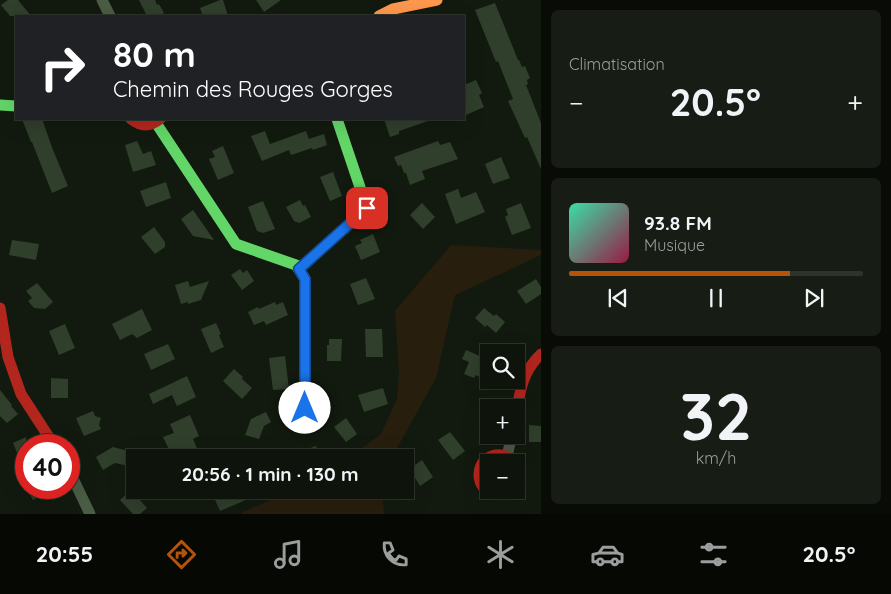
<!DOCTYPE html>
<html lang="fr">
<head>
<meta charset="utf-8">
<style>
  body { margin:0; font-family:Quicksand,sans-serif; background:#171d14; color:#f1f3f6; height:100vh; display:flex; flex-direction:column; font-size:19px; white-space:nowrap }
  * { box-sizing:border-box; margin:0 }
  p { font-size:16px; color:#9b9e9d }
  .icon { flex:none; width:28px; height:28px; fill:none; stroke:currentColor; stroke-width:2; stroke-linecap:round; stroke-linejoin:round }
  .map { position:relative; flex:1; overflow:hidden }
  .details { display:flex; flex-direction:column; gap:10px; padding:10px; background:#080b06; width:350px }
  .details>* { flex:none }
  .hud { position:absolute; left:15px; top:15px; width:450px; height:105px; border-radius:0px; box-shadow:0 5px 20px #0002,0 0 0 1px #2e332c; background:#202124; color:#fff; overflow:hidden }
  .buttons { position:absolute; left:480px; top:344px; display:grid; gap:10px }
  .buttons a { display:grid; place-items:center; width:45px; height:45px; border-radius:0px; background:#0e140b; box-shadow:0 5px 20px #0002,0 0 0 1px #2e332c; font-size:25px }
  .speed { position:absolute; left:15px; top:434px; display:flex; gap:10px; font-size:25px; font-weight:700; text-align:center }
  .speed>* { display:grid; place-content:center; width:65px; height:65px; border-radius:50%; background:#0e140b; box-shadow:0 5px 20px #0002,0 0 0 1px #2e332c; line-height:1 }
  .speed .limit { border:8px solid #d22; background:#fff; color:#111 }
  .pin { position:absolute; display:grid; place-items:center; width:42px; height:42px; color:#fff; margin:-21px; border-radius:10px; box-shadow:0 2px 8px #0006 }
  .me { position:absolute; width:55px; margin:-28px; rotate:0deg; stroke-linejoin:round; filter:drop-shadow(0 0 4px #0008) }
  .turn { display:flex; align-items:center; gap:18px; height:105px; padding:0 15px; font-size:22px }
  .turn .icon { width:65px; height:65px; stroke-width:2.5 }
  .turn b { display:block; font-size:35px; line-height:42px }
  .big { font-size:38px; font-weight:700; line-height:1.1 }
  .details .card { flex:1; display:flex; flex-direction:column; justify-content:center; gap:8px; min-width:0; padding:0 18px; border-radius:8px; background:#171d14 }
  .details .dial { align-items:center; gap:0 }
  .dial b { font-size:65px; line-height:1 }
  .song { display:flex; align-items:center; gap:15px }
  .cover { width:60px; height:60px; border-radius:8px; background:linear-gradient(135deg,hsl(160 70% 55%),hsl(340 70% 35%)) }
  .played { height:5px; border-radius:2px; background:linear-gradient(90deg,#b45309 75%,#2e332c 75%) }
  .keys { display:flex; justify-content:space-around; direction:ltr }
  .heat { display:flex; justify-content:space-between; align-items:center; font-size:28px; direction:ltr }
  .trip { position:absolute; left:126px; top:449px; width:288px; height:50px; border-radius:0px; background:#0e140b; box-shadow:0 5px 20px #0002,0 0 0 1px #2e332c; font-weight:700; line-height:50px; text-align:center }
  .dock { display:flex; height:80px; justify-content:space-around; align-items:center; background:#060804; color:#9b9e9d }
  .dock .icon { width:35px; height:35px }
  .dock .on { color:#b45309 }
  .dock b { font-size:22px; color:#f1f3f6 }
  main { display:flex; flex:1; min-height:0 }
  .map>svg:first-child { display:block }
  .green { fill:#271e0e }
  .building { fill:#303e2c }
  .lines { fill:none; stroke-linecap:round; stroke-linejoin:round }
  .street { stroke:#4b5c44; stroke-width:11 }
  .fast { stroke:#63d668; stroke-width:11 }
  .slow { stroke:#ff974d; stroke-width:11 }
  .jam { stroke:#b3261e; stroke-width:11 }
  .route-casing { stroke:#114b97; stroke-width:12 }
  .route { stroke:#1a73e8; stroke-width:9 }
</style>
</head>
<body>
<main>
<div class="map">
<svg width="541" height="514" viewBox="0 0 541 514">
  <rect width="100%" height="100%" fill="#121a0f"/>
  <g class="green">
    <path d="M451,245L541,250V255L455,295L436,378L392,457H350L381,434L397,399L399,372L395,311Z"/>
    <path d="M293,490H382L384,514H241V513Z"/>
  </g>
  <g class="building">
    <path d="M8,0H18L31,16H10L1,5Z"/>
    <path d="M139,0H155L157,5L159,4L164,13L158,16H147Z"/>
    <path d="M220,0H223L228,16H203L200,8Z"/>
    <path d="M256,0H281L264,12Z"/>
    <path d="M495,3L518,60H519L522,67L525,66L530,78L527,80L528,84L526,85L541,123V169L527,137L525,138L508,101L513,99L498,61L496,62L475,10Z"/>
    <path d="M476,80L482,93L479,95L484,107L466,115L464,109V85Z"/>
    <path d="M22,119H42L53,150L68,186L52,193L32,142H31Z"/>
    <path d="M384,119H430L431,120L399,131V134L390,137Z"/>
    <path d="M265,131L270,144L306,131L309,139L324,134L327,145L313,150L312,148L291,155L289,150L262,161L251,136Z"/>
    <path d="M137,141L143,154L151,151L156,165L133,172L125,145Z"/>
    <path d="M438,141L440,145L450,142L458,159L422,171L425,179L410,185L406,173H404L401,165L398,166L394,157Z"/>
    <path d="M223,146L234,173L218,180L209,159L215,157L212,151Z"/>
    <path d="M501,157L510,178L493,184L485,164Z"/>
    <path d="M333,172L342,196L330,201L320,177Z"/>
    <path d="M166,182L171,198L146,207L140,191Z"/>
    <path d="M458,189L461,198L476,192L485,212L456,224L445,194Z"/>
    <path d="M300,200L303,206L305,205L311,217L299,223L294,221L286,207Z"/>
    <path d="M263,201L275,229L263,233L257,231L248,207Z"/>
    <path d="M422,203L435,217L423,229L410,215Z"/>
    <path d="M521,203L531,228L512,235L505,217L508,215L506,209Z"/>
    <path d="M193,210L214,240L193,236L181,219Z"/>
    <path d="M154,227L165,242V247L155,254L141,237Z"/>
    <path d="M373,234L380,252L361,260L355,246L362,243L360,240Z"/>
    <path d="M12,240L39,244L36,260L9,255Z"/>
    <path d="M240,269L243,273L247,270L254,281L242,290L231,275Z"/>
    <path d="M366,278L375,299L358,305L350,284Z"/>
    <path d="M536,279L541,287V294L526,304L517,291Z"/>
    <path d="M188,281L190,287L209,281L201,300L188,304V302L181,304L175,285Z"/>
    <path d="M37,283L53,302L45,309L34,308L28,301L32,298L26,291Z"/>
    <path d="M275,302L276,305L283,302L288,315L266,325L264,321L254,325L248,312L258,307L259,309Z"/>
    <path d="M484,308L494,316L496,314L505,322L496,333L487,325L485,327L475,318Z"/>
    <path d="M142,309L152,330L137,338L132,334L120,340L112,324Z"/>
    <path d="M216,323L221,334L219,335L224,347L211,353L201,329Z"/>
    <path d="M65,324L75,348L59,355L49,331Z"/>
    <path d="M365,329H382L383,357H366Z"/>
    <path d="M329,339H342L341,361H327V345H329Z"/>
    <path d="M168,344L175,359L151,370L144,354Z"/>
    <path d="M466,350L489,360V368L484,379L476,375L474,378L464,374L469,362L462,359Z"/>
    <path d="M285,356L289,389L273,390L269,358Z"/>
    <path d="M234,369L243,377L242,379L252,388L242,399L223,381Z"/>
    <path d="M187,376L196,397L177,406L172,395L153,404L149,394Z"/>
    <path d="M51,378L68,379V398H51Z"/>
    <path d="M383,388L388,404L364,412L358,395Z"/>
    <path d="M0,390L12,405L11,406L18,414L7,423L0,416Z"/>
    <path d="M93,411L95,416L101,418L99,425L101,429L84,436L76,418Z"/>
    <path d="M266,412L271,422L264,426L259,439L245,435L251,419Z"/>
    <path d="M190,415L199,436L193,439L201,458H173L163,437L174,433L170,424Z"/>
    <path d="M346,418L357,434L346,442L334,427Z"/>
    <path d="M529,425L541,426V442H529Z"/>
    <path d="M450,432L465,451L453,460L438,440Z"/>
    <path d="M26,437V475L13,443Z"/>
    <path d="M316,446L320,458H289L288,456Z"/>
    <path d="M113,447L132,452L129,466L115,463L103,470L96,457Z"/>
    <path d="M422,460L433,477L420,486L415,478L405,484V472Z"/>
    <path d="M26,488H57L33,500Z"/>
    <path d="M131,490L147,508L140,514H133L120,500Z"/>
    <path d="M219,490H242L246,500L220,511L212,493Z"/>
  </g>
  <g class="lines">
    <g class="street">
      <path d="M102,0L110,16"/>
      <path d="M507,456L512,435"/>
      <path d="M516,466C518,472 519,476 516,482"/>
      <path d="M69,470L90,514"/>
    </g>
    <g class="fast">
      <path d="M0,105L16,106"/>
      <path d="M156,123L236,244L296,265L305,279V426"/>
      <path d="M299,269L367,208L337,119"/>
    </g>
    <path class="slow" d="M379,16L393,9L437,0"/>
    <g class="jam">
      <path d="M131,119C141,127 150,127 160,119"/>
      <path d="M0,308L8,357L21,394L54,445"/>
      <path d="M516,414C520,390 523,371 541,354"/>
      <path d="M510,490C507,491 502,494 499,494C477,496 471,463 492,456C501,453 508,456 514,462"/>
    </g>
  </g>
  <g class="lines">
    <defs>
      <path id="route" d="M305,408V279L299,269L367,208"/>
    </defs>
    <use href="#route" class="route-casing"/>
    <use href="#route" class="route"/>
  </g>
</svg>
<div class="buttons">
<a><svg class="icon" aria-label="search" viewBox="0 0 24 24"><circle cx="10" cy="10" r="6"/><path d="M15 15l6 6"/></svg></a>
<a>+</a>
<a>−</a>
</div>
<div class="speed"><div class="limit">40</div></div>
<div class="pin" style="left:367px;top:208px;background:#d93025"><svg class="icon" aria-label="arrive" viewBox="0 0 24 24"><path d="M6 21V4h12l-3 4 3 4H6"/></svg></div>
<svg class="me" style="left:305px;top:408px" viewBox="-20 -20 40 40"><circle r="19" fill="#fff"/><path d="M0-13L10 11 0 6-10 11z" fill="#1a73e8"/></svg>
<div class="trip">20:56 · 1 min · 130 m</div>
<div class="hud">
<div class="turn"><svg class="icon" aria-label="right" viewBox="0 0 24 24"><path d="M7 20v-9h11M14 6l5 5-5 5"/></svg><div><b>80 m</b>Chemin des Rouges Gorges</div></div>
</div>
</div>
<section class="details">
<div class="card"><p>Climatisation</p>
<div class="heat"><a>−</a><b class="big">20.5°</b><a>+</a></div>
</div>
<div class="card">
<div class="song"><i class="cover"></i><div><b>93.8 FM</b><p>Musique</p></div></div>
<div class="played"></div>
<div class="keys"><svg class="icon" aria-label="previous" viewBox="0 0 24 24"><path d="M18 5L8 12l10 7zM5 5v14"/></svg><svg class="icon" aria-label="pause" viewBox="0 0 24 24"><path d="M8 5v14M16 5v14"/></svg><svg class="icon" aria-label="next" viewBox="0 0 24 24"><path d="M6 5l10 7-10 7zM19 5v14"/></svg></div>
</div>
<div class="card dial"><b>32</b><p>km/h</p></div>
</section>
</main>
<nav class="dock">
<b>20:55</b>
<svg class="icon on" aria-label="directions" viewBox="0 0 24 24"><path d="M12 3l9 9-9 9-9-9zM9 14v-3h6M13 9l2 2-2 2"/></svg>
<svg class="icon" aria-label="music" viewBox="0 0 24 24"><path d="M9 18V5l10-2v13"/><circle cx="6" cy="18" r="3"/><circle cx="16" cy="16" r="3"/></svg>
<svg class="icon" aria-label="phone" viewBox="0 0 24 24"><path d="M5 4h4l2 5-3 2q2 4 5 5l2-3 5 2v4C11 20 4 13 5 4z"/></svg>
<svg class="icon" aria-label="climate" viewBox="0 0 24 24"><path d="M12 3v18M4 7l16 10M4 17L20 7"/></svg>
<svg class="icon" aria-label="car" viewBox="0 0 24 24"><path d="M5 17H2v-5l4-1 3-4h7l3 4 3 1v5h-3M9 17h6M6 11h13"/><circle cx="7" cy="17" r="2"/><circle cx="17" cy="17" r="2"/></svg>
<svg class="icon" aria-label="filters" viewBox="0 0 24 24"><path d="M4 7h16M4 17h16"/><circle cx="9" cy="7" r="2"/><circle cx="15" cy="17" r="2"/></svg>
<b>20.5°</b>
</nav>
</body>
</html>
